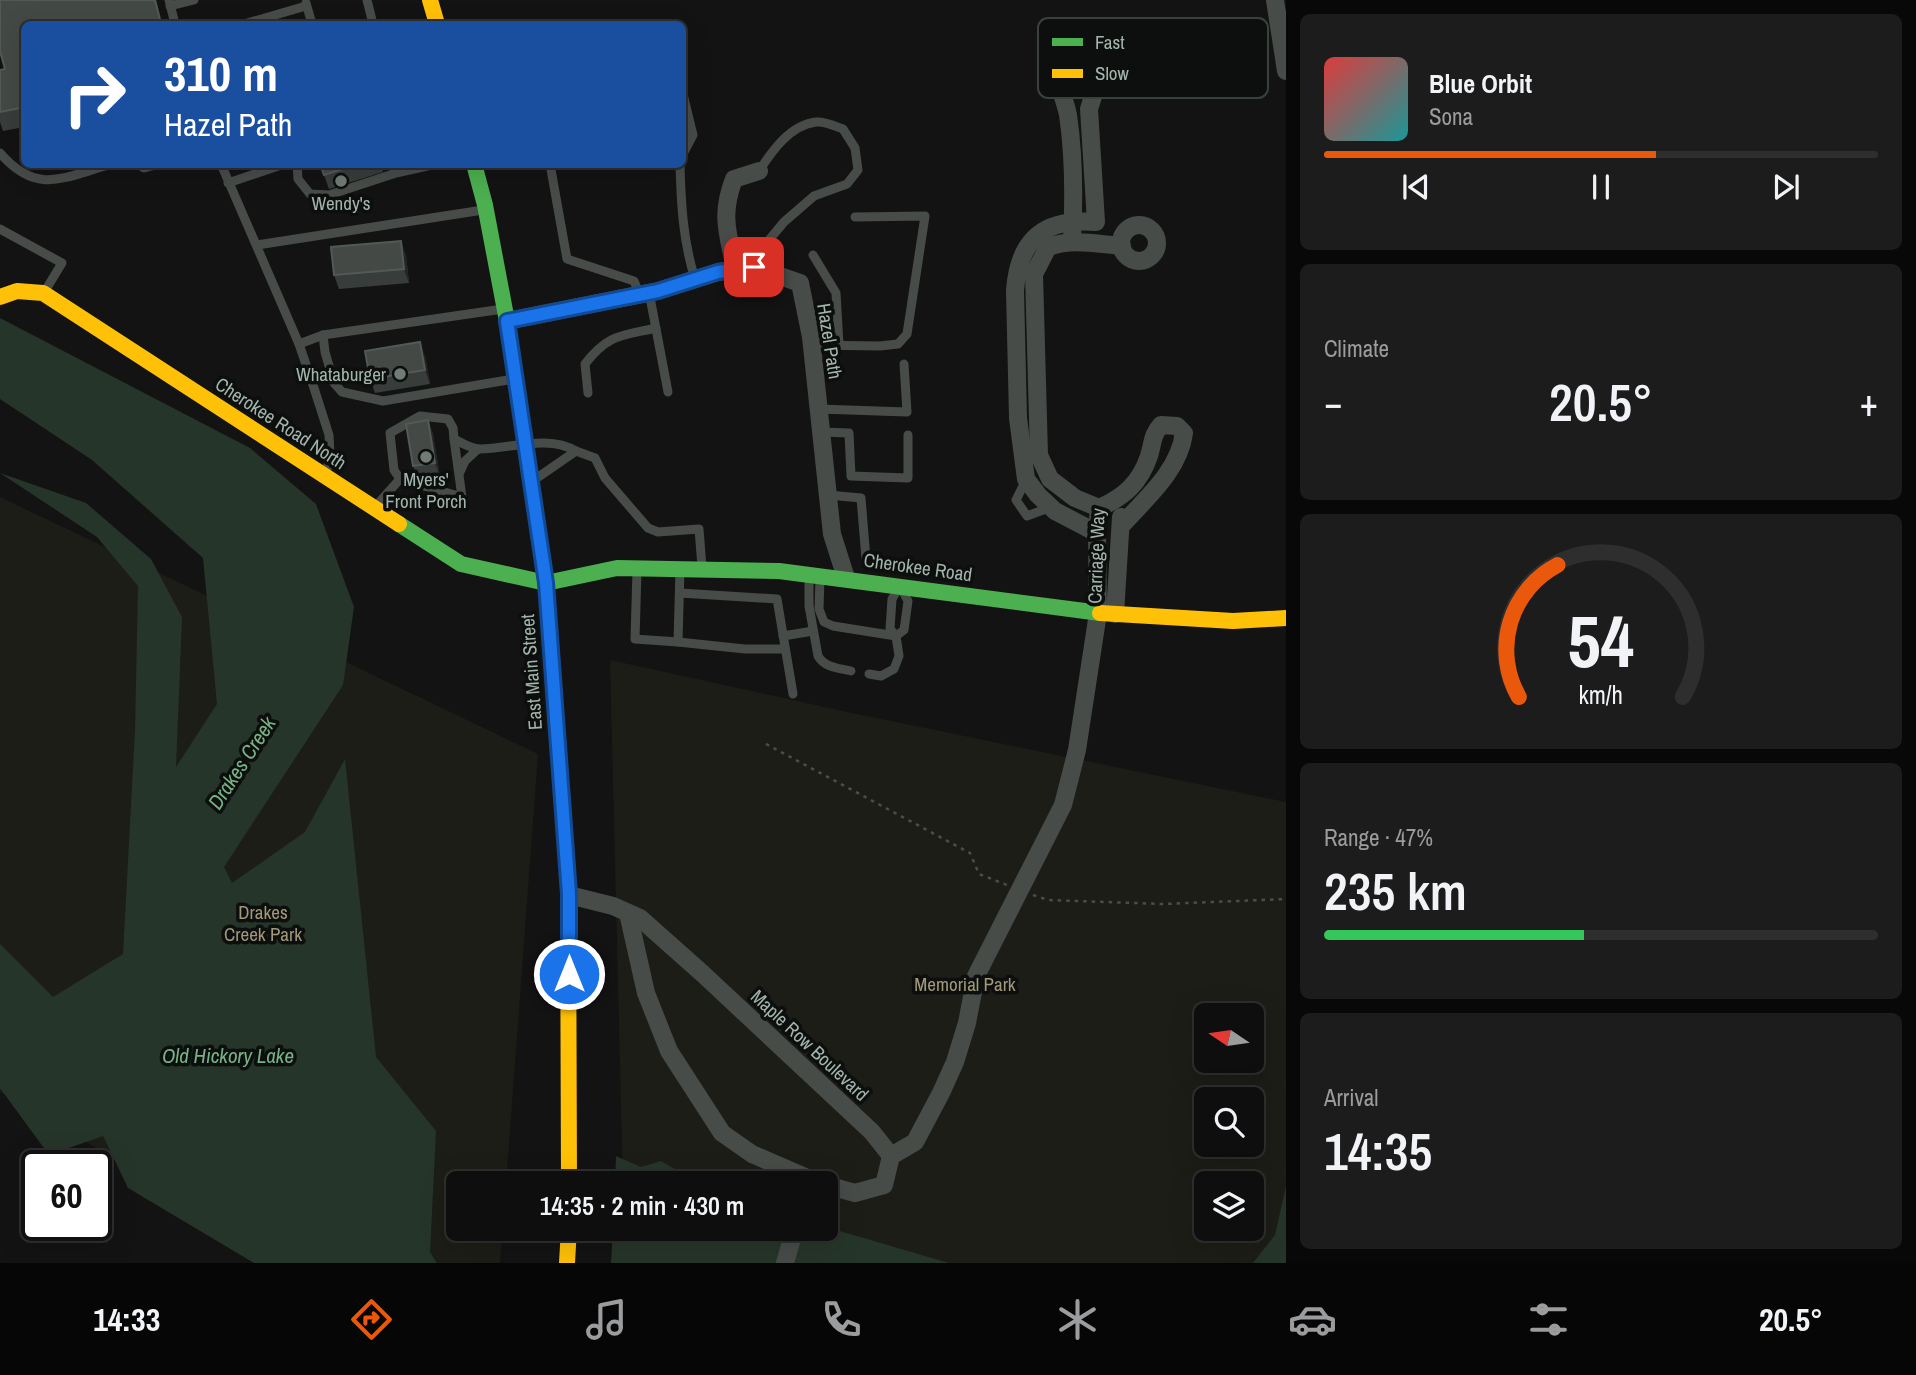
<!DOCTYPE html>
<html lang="en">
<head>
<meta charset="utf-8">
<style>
  body { margin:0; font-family:"Archivo Narrow",sans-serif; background:#1c1c1c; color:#f1f3f6; height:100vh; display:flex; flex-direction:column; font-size:26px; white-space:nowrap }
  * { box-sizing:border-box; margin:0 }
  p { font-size:23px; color:#9b9c9e }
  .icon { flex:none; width:38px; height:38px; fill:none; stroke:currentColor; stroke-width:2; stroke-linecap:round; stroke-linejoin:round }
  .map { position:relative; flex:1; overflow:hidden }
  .sheet { display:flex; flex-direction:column; gap:14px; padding:14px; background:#080808; width:630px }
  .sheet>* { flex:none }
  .guide { position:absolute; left:21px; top:21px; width:665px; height:147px; border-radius:10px; box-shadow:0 7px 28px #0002,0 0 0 2px #2e2e2e; background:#1a4fa0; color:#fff; overflow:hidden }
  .needle { width:46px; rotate:283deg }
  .fabs { position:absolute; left:1194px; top:1003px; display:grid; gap:14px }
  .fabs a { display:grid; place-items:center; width:70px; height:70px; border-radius:10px; background:#0e0e0e; box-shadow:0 7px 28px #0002,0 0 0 2px #2e2e2e; font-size:35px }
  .speed { position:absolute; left:21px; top:1150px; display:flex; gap:14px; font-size:35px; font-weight:700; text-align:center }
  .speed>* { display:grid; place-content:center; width:91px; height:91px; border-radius:50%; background:#0e0e0e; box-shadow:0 7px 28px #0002,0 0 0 2px #2e2e2e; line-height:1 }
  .speed .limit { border:4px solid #111; border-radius:10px; background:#fff; color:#111 }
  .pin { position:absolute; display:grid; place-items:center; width:60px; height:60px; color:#fff; margin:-30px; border-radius:14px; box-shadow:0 4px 10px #0006 }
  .me { position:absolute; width:77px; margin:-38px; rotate:0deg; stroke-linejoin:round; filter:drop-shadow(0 0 5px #0008) }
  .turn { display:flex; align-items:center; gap:24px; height:147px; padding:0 28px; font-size:32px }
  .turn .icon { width:91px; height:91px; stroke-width:2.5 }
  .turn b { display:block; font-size:49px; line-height:60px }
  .big { font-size:52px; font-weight:600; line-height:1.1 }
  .sheet .tile { flex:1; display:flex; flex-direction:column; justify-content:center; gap:10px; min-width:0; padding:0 24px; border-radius:10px; background:#1c1c1c }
  .sheet .dial { align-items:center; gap:0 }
  .dial svg { height:182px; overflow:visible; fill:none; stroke:#2e2e2e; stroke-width:7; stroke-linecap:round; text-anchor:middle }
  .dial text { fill:#f1f3f6; stroke:none }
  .song { display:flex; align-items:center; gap:21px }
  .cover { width:84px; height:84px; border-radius:10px; background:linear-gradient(135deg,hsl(0 70% 55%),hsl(180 70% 35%)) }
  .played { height:7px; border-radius:4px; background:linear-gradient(90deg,#ea580c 60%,#2e2e2e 60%) }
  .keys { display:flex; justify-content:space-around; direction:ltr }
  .heat { display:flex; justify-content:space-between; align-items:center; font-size:38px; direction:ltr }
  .charge { height:10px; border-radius:5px; background:linear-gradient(90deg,#34c759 47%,#2e2e2e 0) }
  .trip { position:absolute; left:446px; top:1171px; width:392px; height:70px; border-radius:10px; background:#0e0e0e; box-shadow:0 7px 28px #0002,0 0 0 2px #2e2e2e; font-weight:600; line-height:70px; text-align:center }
  .tabs { display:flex; height:112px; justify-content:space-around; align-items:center; background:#060606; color:#9b9c9e }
  .tabs .icon { width:49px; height:49px }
  .tabs .on { color:#ea580c }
  .tabs b { font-size:32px; color:#f1f3f6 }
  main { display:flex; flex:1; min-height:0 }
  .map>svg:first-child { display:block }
  .green { fill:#1d1d17; fill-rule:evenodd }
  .water { fill:#263529 }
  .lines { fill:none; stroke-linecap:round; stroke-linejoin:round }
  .path { stroke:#494e4a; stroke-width:2.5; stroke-dasharray:3.5 5; stroke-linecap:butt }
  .lane { stroke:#474c49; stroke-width:9 }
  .street { stroke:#474c49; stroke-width:18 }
  .fast { stroke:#4caf50; stroke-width:16 }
  .slow { stroke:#ffc107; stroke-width:16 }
  .wall { fill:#383c3a }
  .shaded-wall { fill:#242625 }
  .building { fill:#444946; stroke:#525a56; stroke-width:2 }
  .route-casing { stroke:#114b97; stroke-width:18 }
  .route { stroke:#1a73e8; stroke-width:12 }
  .poi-dot { fill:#717c76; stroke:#0d0f0e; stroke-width:2.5 }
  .labels { text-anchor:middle; stroke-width:7; stroke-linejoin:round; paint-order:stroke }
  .poi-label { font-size:19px; fill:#a3b5ab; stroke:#0d0f0e }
  .street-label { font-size:19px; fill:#a3b5ab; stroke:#0d0f0e }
  .park-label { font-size:19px; fill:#a19978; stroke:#0d0f0e }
  .water-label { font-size:21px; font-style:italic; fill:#77b284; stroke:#0d0f0e }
  .key { fill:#0d0f0e; stroke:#3a413d; stroke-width:2 }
  .key-label { font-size:19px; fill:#a3b5ab }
</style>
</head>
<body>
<main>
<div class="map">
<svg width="1286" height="1263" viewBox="0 0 1286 1263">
  <rect width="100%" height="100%" fill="#131313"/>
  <g class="green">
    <path d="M0,497L538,754L506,1183H458V1228L502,1229L500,1263H294L0,1092Z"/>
    <path d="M610,660L852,713L1286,802V1263H625L826,1228V1183H623ZM1206,1015H1251V1060H1206ZM1206,1099H1251V1144H1206ZM1206,1183H1251V1228H1206Z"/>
  </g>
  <g class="water">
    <path d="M0,318L250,448L316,504L354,607L343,685L224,867L232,883L305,832L345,759L376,1057L436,1131L430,1252L437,1263H254L128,1188L103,1136L49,1155L0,1088V944L53,997L123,954L135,731L138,586L97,537L0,473L86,503L151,559L182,617L176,767L217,704L203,558L92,460L0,399Z"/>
    <path d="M616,1156L641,1167L661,1161L699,1183H615Z"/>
    <path d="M1286,1186V1263H1253L1275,1235Z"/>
    <path d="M826,1227L949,1263H611L613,1229Z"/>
  </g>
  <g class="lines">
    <g class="path">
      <path d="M766,744L970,853L979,874L1007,885"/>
      <path d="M1033,895L1048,900L1163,904L1286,899"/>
    </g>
    <g class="lane">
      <path d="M169,0L175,24"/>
      <path d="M367,0L373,24"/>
      <path d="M306,3L312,24"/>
      <path d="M170,6L194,0"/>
      <path d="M244,24L306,6"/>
      <path d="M682,90L693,135L682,156"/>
      <path d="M0,153C38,197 65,176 113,164"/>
      <path d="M138,164L144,168L160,164"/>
      <path d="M221,164L299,344L314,388L329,435L330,455L326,474"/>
      <path d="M297,164L298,179L310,194L329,195L396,173L436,164"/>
      <path d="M550,164L567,259L634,281L640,295"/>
      <path d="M680,164C681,204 683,241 695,279"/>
      <path d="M228,183L284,164"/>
      <path d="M0,229L62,263L45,291"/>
      <path d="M257,245L483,210"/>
      <path d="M813,255L836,293L839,345"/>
      <path d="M754,267L758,253L784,222L814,196L847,184L858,170L855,148L843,129C835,126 824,121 816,122C790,125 772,151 759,171"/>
      <path d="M649,292L668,392"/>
      <path d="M323,335L325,352L334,383L342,392L383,401L514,379"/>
      <path d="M299,344L323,335L503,309"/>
      <path d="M812,345L880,346L898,344L907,334L925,216L855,217"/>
      <path d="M588,393L585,364C608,334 621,336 656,328"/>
      <path d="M819,409L907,412L904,364"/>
      <path d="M821,432L849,433L851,476L908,478V435"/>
      <path d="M576,451L595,458L605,478L648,528L658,532L699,529L702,567"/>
      <path d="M460,472L465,461L478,449"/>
      <path d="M400,479L462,497L454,439"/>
      <path d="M1026,480L1016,500L1027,516L1051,507"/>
      <path d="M828,495L861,498L866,559L906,565"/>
      <path d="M375,507L400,479L394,470L390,433L420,416L448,419L453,428L454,439C462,443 471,449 480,449C510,449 548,434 576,451L534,480"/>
      <path d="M637,570L635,639L678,642L680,569"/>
      <path d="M809,576V606L818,656C825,668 839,668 851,671"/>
      <path d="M820,577L819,609L824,622L833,626L896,636L899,656L894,669L881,676L869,674"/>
      <path d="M900,586L908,601L904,630L896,636L890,629L892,599Z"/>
      <path d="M680,593L777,599L793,694"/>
      <path d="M783,636L813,631"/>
      <path d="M678,642L745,649H785"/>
    </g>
    <g class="street">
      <path d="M1275,0L1286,71"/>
      <circle cx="1139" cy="243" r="18"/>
      <path d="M1072,241C1074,201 1074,155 1068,115C1066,104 1061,94 1060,83C1071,71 1076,70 1092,74L1097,84L1089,109L1096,222C1045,218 1019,238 1015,290L1018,418L1026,479L1038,495L1055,511L1097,533"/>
      <path d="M735,269C728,233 720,215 734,179L759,171"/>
      <path d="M507,321L658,291L718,272L754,267L800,283L811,337L832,534L846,578"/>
      <path d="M1099,508L1075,498L1050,479L1039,455L1034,274L1048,247C1072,238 1097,244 1122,246"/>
      <path d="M1099,508C1124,497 1140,483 1149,456C1153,443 1152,435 1161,425L1177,426L1184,433C1179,471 1146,498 1121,526"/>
      <path d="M1115,614L1121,517"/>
      <path d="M569,895L613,906L640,918L703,974L872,1132L891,1156L884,1185L855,1193L826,1185"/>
      <path d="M628,913L646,993L669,1051L722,1133L752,1154L819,1183"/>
      <path d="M891,1156L915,1142L941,1093L955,1062L967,1023L976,976L1063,805L1077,750L1098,613L1097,533L1099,508"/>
      <path d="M785,1263L795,1228"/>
    </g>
    <g class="fast">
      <path d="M474,164L485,205L507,321L546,583L568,876"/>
      <path d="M399,524L461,564L546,583L617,568L779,571L1100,613"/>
    </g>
    <g class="slow">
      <path d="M430,0L437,24"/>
      <path d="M0,297L17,291L43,293L399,524"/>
      <path d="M1100,613L1233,621L1286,618"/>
      <path d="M568,876L569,1183"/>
      <path d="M567,1263L569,1228"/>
    </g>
  </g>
  <g class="wall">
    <path d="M24,24V127L3,131L0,122V70L5,69Z"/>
    <path d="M320,164H381L383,172L329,189Z"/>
    <path d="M406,255L409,283L339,289L334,275Z"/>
    <path d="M425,356L430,384L375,393L370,379Z"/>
    <path d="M428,420L433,434L440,477L418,480L413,466Z"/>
  </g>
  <g class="shaded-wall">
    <path d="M155,0H156L163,24H161Z"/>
    <path d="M401,241L406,255L409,283L404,269Z"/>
    <path d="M420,342L425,356L430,384L425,370Z"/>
    <path d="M428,420L433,434L440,477L435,463Z"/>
  </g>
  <g class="building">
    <path d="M0,0H155L161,24H24V122L20,108L0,112V70L5,69L0,51Z"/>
    <path d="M320,164H358L324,175Z"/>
    <path d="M401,241L404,269L334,275L331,247Z"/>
    <path d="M420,342L425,370L370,379L365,351Z"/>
    <path d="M428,420L435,463L413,466L406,424Z"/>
  </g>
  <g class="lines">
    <defs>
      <path id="route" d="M569,974V894L546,583L507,321L658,291L718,272L754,267"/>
    </defs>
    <use href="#route" class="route-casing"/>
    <use href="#route" class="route"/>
  </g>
  <g class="poi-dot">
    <circle cx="341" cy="181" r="7"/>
    <circle cx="400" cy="374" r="7"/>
    <circle cx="426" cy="457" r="7"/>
  </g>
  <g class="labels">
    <g class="poi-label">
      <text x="341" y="210">Wendy's</text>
      <text x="386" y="381" text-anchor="end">Whataburger</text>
      <text x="426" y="486">Myers'<tspan x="426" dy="22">Front Porch</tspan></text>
    </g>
    <g class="street-label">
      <text transform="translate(830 341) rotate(81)" y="7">Hazel Path</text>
      <text transform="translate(281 423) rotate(33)" y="7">Cherokee Road North</text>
      <text transform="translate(1096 556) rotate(-88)" y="7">Carriage Way</text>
      <text transform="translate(918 567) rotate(8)" y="7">Cherokee Road</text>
      <text transform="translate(531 672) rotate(-94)" y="7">East Main Street</text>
      <text transform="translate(810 1045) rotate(43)" y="7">Maple Row Boulevard</text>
    </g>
    <g class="park-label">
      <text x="263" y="919">Drakes<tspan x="263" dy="22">Creek Park</tspan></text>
      <text x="965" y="991">Memorial Park</text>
    </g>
    <g class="water-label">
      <text transform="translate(242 763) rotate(-57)" y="7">Drakes Creek</text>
      <text x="228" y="1063">Old Hickory Lake</text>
    </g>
  </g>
  <rect x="1038" y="18" width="230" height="80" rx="10" class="key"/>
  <rect x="1052" y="38" width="31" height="8" fill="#4caf50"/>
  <rect x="1052" y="69" width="31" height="9" fill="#ffc107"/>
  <g class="key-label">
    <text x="1095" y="49">Fast</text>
    <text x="1095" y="80">Slow</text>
  </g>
</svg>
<div class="fabs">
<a><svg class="needle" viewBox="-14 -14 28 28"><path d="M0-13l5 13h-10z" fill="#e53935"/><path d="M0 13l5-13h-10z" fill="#9b9c9e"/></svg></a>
<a><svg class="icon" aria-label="search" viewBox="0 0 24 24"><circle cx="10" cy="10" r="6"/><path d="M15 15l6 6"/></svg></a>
<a><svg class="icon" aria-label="layers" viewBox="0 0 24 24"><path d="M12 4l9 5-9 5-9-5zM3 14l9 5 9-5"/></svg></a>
</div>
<div class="speed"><div class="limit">60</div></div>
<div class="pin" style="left:754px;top:267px;background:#d93025"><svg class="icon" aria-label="arrive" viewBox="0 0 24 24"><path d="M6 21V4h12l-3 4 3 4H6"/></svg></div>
<svg class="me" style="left:569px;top:974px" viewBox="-20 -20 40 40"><circle r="17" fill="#1a73e8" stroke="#fff" stroke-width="3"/><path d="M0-11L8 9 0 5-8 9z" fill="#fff"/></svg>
<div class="trip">14:35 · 2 min · 430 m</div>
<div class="guide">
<div class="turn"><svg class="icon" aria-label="right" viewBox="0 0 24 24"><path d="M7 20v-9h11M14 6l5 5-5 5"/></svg><div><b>310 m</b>Hazel Path</div></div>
</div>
</div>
<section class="sheet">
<div class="tile">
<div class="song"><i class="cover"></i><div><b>Blue Orbit</b><p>Sona</p></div></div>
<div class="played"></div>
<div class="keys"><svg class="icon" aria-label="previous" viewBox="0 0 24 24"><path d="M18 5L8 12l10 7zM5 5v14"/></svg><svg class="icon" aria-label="pause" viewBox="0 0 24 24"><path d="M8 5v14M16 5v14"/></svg><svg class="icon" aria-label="next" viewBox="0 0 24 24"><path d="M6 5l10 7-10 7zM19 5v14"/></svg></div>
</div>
<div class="tile"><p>Climate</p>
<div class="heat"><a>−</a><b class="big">20.5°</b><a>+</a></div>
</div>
<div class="tile dial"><svg viewBox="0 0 100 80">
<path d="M14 69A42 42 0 1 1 86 69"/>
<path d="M14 69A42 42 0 0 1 31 11" stroke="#ea580c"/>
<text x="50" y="56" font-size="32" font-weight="700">54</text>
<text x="50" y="72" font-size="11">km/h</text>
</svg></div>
<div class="tile"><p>Range · 47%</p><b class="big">235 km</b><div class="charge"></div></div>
<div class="tile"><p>Arrival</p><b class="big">14:35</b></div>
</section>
</main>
<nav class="tabs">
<b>14:33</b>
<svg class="icon on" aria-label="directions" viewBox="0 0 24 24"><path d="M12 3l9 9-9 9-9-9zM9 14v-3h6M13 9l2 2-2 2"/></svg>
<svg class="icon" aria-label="music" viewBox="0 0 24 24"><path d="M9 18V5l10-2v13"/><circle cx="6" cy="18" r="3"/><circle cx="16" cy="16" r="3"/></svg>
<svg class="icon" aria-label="phone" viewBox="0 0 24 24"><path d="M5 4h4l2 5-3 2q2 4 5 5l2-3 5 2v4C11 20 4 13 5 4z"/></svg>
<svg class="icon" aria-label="climate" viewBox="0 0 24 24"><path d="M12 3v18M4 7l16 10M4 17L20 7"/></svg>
<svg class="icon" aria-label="car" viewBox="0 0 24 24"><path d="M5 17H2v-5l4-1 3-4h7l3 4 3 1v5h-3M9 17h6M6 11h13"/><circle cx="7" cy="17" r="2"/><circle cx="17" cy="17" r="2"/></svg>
<svg class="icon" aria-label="filters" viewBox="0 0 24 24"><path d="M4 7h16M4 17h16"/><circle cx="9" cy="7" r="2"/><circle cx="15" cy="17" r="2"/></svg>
<b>20.5°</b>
</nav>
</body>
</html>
